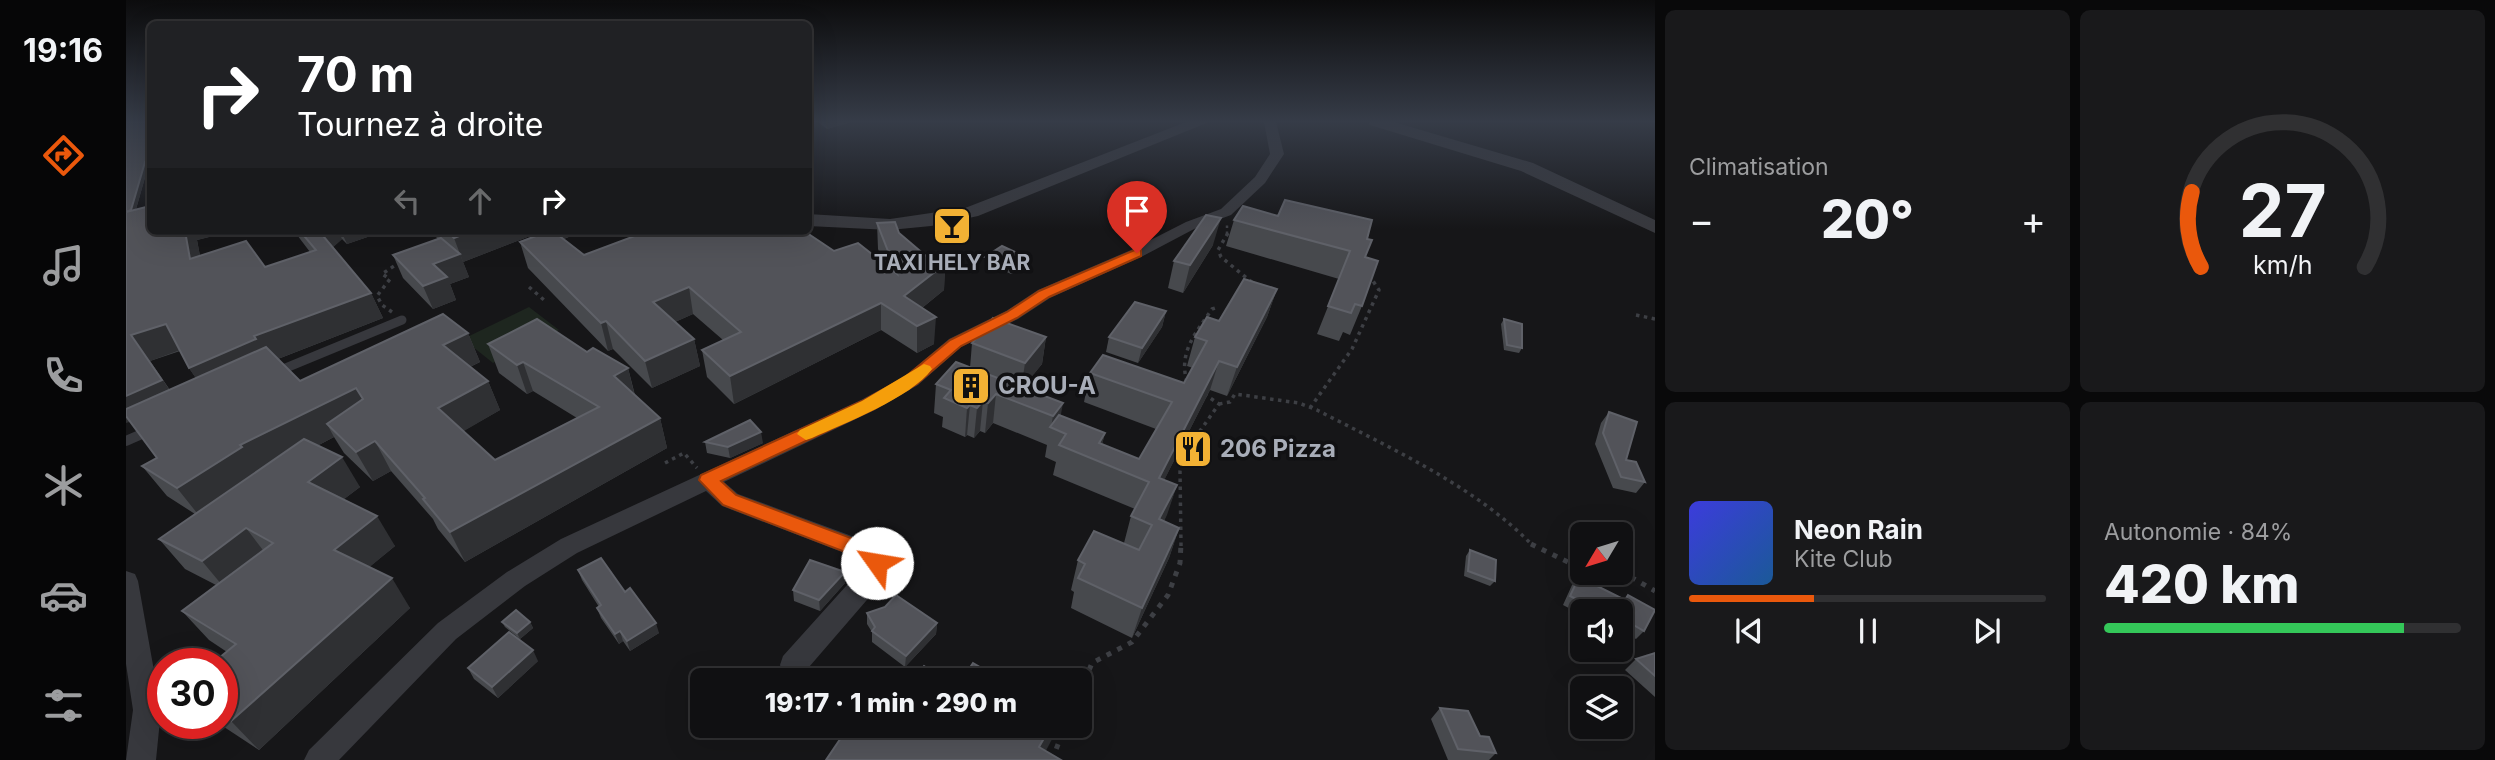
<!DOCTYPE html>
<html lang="fr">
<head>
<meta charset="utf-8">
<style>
  body { margin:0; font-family:Inter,sans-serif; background:#19191b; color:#f1f3f6; height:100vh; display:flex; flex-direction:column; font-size:26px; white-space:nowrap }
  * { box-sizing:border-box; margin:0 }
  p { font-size:23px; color:#9c9d9f }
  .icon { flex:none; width:38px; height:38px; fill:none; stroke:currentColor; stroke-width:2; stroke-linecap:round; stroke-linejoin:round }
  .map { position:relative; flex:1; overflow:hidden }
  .sheet { display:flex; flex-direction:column; gap:10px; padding:10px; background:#09090a; width:840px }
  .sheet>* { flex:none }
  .hud { position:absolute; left:21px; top:21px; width:665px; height:214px; border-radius:10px; box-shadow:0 7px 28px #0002,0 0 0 2px #303032; background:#202124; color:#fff; overflow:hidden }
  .needle { width:46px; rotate:232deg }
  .tools { position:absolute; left:1444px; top:522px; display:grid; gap:14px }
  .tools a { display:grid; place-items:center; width:63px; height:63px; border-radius:10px; background:#101012; box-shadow:0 7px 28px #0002,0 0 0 2px #303032; font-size:35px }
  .speed { position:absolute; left:21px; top:648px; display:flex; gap:14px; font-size:35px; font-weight:700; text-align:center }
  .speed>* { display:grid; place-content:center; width:91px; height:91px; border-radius:50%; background:#101012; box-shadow:0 7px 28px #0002,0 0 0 2px #303032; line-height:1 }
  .speed .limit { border:10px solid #d22; background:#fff; color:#111 }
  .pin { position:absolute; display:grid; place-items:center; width:60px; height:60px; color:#fff; margin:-72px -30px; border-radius:50% 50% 50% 0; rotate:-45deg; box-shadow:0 0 7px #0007 }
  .pin .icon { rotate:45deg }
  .me { position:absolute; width:77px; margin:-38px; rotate:302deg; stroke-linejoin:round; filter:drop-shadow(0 0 5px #0008) }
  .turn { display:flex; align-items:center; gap:24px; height:147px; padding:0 35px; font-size:32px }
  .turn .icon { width:91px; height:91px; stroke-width:2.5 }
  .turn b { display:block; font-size:49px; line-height:60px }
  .lanes { display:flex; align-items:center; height:66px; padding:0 35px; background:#0003; justify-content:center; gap:35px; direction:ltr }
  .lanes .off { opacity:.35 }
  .big { font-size:52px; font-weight:800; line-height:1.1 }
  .sheet .widget { flex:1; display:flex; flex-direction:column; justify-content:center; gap:10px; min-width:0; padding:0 24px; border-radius:10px; background:#19191b }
  .sheet .dial { align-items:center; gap:0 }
  .dial svg { height:182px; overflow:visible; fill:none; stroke:#303032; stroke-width:7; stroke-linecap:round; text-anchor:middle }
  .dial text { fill:#f1f3f6; stroke:none }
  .song { display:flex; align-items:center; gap:21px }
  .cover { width:84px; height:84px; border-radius:10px; background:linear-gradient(135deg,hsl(240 70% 55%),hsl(210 70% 35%)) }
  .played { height:7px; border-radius:4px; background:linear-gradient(90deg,#ea580c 35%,#303032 35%) }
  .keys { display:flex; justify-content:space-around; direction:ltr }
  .heat { display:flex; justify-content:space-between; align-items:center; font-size:38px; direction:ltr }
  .charge { height:10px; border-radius:5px; background:linear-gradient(90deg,#34c759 84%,#303032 0) }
  .sheet .tiles { flex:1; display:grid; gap:10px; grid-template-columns:repeat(2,1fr) }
  .trip { position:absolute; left:564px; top:668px; width:402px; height:70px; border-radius:10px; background:#101012; box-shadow:0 7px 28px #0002,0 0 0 2px #303032; font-weight:800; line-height:70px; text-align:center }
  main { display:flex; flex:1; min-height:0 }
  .dock { display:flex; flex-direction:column; width:126px; justify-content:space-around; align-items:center; background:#060607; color:#9c9d9f }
  .dock .icon { width:49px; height:49px }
  .dock .current { color:#ea580c }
  .dock b { font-size:32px; color:#f1f3f6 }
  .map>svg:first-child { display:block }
  .green { fill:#1e261f }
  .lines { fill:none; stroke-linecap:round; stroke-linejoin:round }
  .path-far2 { stroke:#3d3f44; stroke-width:2.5; stroke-dasharray:2.5 3.5; stroke-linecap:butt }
  .path-far1 { stroke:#3d3f44; stroke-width:3.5; stroke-dasharray:3.5 4.5; stroke-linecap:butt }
  .path { stroke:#3d3f44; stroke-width:5; stroke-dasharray:5 7; stroke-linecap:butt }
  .service-far1 { stroke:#37383d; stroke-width:9 }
  .service { stroke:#37383d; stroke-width:10 }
  .minor { fill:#37383d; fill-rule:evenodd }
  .tertiary { fill:#37383d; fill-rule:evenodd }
  .wall { fill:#47494d; fill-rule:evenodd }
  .shaded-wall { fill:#2f3033 }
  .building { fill:#525359; stroke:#5f6168; stroke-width:2 }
  .route { fill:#ea580c; stroke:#983908; stroke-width:2 }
  .slow { fill:#f59e0b }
  .labels { text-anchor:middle; stroke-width:7; stroke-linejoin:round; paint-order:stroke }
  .far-poi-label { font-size:21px; font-weight:bold; fill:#a8adb8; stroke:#111113 }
  .poi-label { font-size:24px; font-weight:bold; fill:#a8adb8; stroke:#111113; text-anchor:start }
</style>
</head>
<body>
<main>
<nav class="dock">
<b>19:16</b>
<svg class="icon current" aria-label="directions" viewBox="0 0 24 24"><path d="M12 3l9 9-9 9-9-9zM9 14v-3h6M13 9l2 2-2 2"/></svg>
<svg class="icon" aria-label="music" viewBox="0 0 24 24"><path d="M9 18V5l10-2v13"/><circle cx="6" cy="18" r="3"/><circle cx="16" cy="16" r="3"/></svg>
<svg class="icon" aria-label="phone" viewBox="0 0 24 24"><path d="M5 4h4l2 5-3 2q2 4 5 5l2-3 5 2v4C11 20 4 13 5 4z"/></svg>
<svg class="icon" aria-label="climate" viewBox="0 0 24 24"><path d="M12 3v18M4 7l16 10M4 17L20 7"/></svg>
<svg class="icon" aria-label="car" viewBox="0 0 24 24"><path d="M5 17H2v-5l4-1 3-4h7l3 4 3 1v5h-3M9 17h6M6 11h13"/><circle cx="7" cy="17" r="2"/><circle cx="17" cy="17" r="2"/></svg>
<svg class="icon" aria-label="filters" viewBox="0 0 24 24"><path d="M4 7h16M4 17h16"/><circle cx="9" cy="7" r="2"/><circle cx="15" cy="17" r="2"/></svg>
</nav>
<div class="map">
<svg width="1529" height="760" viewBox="0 0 1529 760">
  <rect width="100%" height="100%" fill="#161618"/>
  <path class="green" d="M403,307L433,330L367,363L337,339Z"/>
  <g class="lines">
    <path class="path-far2" d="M1101,234V223"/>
    <g class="path-far1">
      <path d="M1102,233L1092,250L1095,257L1128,284"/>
      <path d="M403,287L418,300"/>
      <path d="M266,312L256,305L251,296L264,279L256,274L274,262"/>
      <path d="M1510,315L1529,319"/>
      <path d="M1061,382C1052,352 1070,333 1086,309L1092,307"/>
      <path d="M1093,404L1104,402L1109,394L1173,403L1191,410C1262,447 1351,487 1407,546"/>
      <path d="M1184,408L1226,349L1253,290L1245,278"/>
      <path d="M539,463L558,453L571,468"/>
      <path d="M1055,546L1054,471L1057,455L1093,404L1078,394"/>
    </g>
    <g class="path">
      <path d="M1405,544L1456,569"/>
      <path d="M1462,572L1479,580L1496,572L1529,591"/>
      <path d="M954,692L966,663L1006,642L1042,595L1054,563L1055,544"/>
      <path d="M926,760L939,726"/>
    </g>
    <path class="service-far1" d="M150,372L276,320"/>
    <path class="service" d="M0,441L25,430"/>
    <g class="minor">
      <path d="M1138,122H1150L1158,154L1139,183L1105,215L1070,228L1017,256L924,298L892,319L835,347L792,385L749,410L598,482L612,494L750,545L763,563L759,579L677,674L667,677L657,674L654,665L657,656L739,565L734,559L596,506L580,491L451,553L399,586L330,639L213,760H178L183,750L312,623L381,572L435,539L735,400L778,377L823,339L880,311L912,290L1005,250L1060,222L1095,209L1129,177L1144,154Z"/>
      <path d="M0,571L9,574L12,581L35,710L30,760H0L7,710L0,664Z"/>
    </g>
    <g class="tertiary">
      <path d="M1060,122H1083L852,216L805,226L764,230L682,226V214L764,219L839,208Z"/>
      <path d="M1242,122H1268L1407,163L1529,220V233L1395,171L1244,125Z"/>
    </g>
  </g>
  <g class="wall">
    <path d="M0,122H24V168L22,167L10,209L99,233L71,240L74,256L139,267L184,252L168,231H259L221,244L216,239L207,247L245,293L257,318L152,359L174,381L342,333L354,362L344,367L362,381L374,410L337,431L369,460L451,418L407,391L401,394L373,373L362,344L461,352L502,368L509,395L534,418L541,448L339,562L312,529L307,519L265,471L247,481L218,453L208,437L191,446L234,487L218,499L269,546L243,567L284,608L133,750L92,723H96V663L101,652L83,640L56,611L90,585L59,569L33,539L69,514L41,496L16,466L31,458ZM54,351L63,368L70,378L44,390L24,361Z"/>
    <path d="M692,122H725L701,129Z"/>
    <path d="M1108,220L1241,239L1236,306L1224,335L1217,332L1213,341L1191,334L1213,279L1100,246Z"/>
    <path d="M751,223L773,233L800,256L819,264L818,290L796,308L808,344L791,353L755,330L608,404L581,377L576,350L597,340L567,314L549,322L568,339L574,366L526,388L487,349L482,351L402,268L394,242L406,237L404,236L337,262L343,277L324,284L330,300L307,309L277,278L267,255L312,239L304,231H457L438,239L458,255L708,251L757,262L752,249Z"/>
    <path d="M1087,245L1057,293L1042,288L1048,261Z"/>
    <path d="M859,257L904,264L885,274L859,262Z"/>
    <path d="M1151,289L1141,317L1101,396L1084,390L1038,480L1051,485L1038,521L1053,528L1043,558L1006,638L945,608L948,592L945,590L952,560L998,543L1005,516L1009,509L927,475L930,462L919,457L921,445L867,423L859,433L854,431L848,438L841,435L839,437L816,427L817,417L808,413L810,384L844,368L846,343L920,337L916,364L896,388L934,415L979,433L976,444L1013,459L1030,429L958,402L964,373L1058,383L1067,368L1061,366L1069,337L1093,321Z"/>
    <path d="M1040,311L1036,327L1012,363L980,352L983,337Z"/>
    <path d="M1378,319L1396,348L1393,353L1378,350L1375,324Z"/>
    <path d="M1483,412L1500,460L1519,482L1510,493L1487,488L1469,444L1475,423Z"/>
    <path d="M579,442L637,443L604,458L581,453Z"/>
    <path d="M1344,550L1369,581L1364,586L1338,576L1340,556Z"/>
    <path d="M452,570L499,592L533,633L504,651L497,641L493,644L475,618L471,608L473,607L456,580Z"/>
    <path d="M719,572V583L694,611L668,601L667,590Z"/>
    <path d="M1453,577L1498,599L1502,595L1518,631L1510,639L1494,630V611H1456V615L1437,605L1446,585Z"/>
    <path d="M741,613L811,623L810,634L779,667L746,642V632L741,624Z"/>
    <path d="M376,622H404L407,628L394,639L379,627Z"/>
    <path d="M1529,653V697L1499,670L1510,659Z"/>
    <path d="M412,661L372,698L348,679L342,668Z"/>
    <path d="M1314,708L1354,736L1370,753L1363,760H1322L1305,719Z"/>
  </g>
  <g class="shaded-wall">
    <path d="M700,122H725L701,129Z"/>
    <path d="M24,157V168L21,163L23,158Z"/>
    <path d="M19,162L22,167L7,220L4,215Z"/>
    <path d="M1095,218L1087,245L1057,293L1064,265Z"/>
    <path d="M59,231H98L99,233L71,240L79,283L64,259Z"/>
    <path d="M192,231H212L216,239L202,252Z"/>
    <path d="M215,231H259L221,244Z"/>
    <path d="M346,231H403L404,236L337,262L328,238Z"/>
    <path d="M413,231H457L418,247Z"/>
    <path d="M334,254L343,277L324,284L330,300L307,309L297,286L307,264Z"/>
    <path d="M904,259V264L885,274L886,269Z"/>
    <path d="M819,264L818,290L781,320L778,296Z"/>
    <path d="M563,287L567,314L533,329L527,302Z"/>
    <path d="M1151,289L1141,317L1101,396L1111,367Z"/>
    <path d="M245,293L257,318L144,362L81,395L63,368L128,336Z"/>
    <path d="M755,303V330L608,404L604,376Z"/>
    <path d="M1040,311L1036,327L1012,363L1016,348Z"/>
    <path d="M810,317L808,344L791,353V326Z"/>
    <path d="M480,321L487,349L482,351L475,323Z"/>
    <path d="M40,324L57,349L24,361L55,407L0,423V396L5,335Z"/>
    <path d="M342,333L354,362L329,374L317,345Z"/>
    <path d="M920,337L916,364L895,390L899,363Z"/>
    <path d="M568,339L574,366L526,388L519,361Z"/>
    <path d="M1093,361L1084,390L1024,508L1033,478Z"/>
    <path d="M397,362L407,391L401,394L391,365Z"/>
    <path d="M502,368L509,397L488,376Z"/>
    <path d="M362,381L374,410L326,438L312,408Z"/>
    <path d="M230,388L246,417L201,424L208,437L135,475L75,518L51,488L114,445Z"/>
    <path d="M870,394L867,423L859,433L862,403Z"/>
    <path d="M857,401L854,431L848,438L851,408Z"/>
    <path d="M937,403L932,431L925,428L927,416Z"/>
    <path d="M844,405L841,435L839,437L841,408Z"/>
    <path d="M534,418L541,448L339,562L324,532Z"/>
    <path d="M635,432L637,443L604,458L602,447Z"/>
    <path d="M979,433L972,461L973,443Z"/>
    <path d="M249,441L265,471L247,481L230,452Z"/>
    <path d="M216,457L234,487L201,512L182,482Z"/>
    <path d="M1051,485L1041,515L1024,550L1033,519Z"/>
    <path d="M251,516L269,546L228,580L208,550Z"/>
    <path d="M120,528L143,558L101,591L76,561Z"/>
    <path d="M1053,528L1043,558L1006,638L1016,608Z"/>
    <path d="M719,572V583L694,611L693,600Z"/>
    <path d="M266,578L284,608L133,750L105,721Z"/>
    <path d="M404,622L407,628L394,639L391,633Z"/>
    <path d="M530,623L533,633L504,651L501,641Z"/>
    <path d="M811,623L810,634L779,667L780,656Z"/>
    <path d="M494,631L497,641L493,644L489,634Z"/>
    <path d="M407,650L412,661L372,698L366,687Z"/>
    <path d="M925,726H933L915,760L913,747Z"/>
  </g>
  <g class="building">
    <path d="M0,122H24V157L23,158L21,163L19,162L5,210L0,212Z"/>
    <path d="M1159,200L1246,220L1241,239L1246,240L1239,257L1252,261L1236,306L1229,304L1225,313L1202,306L1224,251L1108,220L1117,206L1152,216Z"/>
    <path d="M24,206V231H59L64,259L120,241L139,267L190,250L174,231H193L245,293L128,336L130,339L63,368L40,324L5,335L36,380L0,396V212Z"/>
    <path d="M1080,215L1095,218L1064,265L1048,261Z"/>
    <path d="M769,222L773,233L800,256L819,264L778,296L810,317L791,326L755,303L604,376L576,350L615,332L563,287L527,302L568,339L519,361L480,321L475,323L394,242L423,231H427L458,255L522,231H678L708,251L732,243L771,274L751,223Z"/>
    <path d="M321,231H346L328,238Z"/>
    <path d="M315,238L334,254L307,264L321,277L297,286L267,255Z"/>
    <path d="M876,246L904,259L886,269L859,257Z"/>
    <path d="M1118,279L1151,289L1111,367L1093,361L1033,478L1051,485L1033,519L1053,528L1016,608L952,578L959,564L952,560L968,531L1013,550L1026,525L1005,516L1023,482L933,445L940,434L924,427L933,415L979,433L973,443L1013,459L1046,402L964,373L977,355L1058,383L1081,341L1069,337L1081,317L1093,321Z"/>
    <path d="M1009,302L1040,311L1016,348L983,337Z"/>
    <path d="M317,314L342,333L317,345L362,381L312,408L369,460L473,407L397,362L391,365L362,344L411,319L461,352L467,348L502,368L488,376L534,418L324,532L297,499L299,498L249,441L230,452L201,424L237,399L230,388L114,445L116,447L51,488L16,466L31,458L0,416V409L140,347L174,381Z"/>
    <path d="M867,318L920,337L899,363L846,343Z"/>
    <path d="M1378,319L1396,324V348L1381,345Z"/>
    <path d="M830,362L937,403L927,416L870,394L862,403L857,401L851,408L844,405L841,408L818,398L825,390L810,384Z"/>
    <path d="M1483,412L1511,422L1500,460L1510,462L1519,482L1495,477L1477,433Z"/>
    <path d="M624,420L635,432L602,447L579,442Z"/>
    <path d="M178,439L216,457L182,482L251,516L208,550L266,578L105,721L96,716V663H87L110,644L56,611L147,543L120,528L76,561L33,539Z"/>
    <path d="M1344,550L1370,560L1369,581L1342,571Z"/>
    <path d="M475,558L499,592L504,588L530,623L501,641L494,631L489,634L471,608L475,605L452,570Z"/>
    <path d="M684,560L719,572L693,600L667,590Z"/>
    <path d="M1453,577L1499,600L1502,595L1529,610L1518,631L1494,617V611H1483L1472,605L1471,610L1444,596Z"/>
    <path d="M770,595L811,623L780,656L746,631L749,627L741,613L759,607Z"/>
    <path d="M390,610L404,622L391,633L376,622Z"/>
    <path d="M383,632L407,650L366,687L342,668Z"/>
    <path d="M1529,653V676L1510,659Z"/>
    <path d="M847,663L878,681H835Z"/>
    <path d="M798,666L821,681H787Z"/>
    <path d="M1314,708L1342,711L1354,736L1363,737L1370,753L1332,749Z"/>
    <path d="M723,726H925L913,747L935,760H700Z"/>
  </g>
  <linearGradient id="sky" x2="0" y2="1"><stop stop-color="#0c0c0d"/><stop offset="0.53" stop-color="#363c48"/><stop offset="1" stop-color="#363c48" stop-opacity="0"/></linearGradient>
  <rect width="1529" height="229" fill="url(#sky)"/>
  <path class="route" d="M1011,249L1015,250V256L923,297L891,318L835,346L791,384L748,409L595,481L610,495L749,547L761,563L758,569C746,573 742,567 735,558L597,505L573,480L575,475L736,401L779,377L824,340L881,312L913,291Z"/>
  <path class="slow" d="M798,364L804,366L806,369C785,398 719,423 686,438L680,440L671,434L674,430L736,401Z"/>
  <defs>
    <symbol id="bar-square" viewBox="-11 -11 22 22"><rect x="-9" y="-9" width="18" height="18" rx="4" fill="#f2b134" stroke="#111113"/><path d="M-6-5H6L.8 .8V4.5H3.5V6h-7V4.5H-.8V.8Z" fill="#111"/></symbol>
    <symbol id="building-square" viewBox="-11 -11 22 22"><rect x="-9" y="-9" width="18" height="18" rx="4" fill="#f2b134" stroke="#111113"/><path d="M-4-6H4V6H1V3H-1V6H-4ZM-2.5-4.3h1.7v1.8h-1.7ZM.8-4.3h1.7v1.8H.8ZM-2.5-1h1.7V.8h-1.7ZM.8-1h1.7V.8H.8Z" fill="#111"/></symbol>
    <symbol id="restaurant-square" viewBox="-11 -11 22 22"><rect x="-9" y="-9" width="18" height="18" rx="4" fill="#f2b134" stroke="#111113"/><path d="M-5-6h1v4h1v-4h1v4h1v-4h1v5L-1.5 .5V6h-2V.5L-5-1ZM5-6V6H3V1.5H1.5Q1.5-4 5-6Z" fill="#111"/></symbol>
  </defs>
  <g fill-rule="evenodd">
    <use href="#bar-square" x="804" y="204" width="44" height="44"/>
    <use href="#building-square" x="823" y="364" width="44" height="44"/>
    <use href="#restaurant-square" x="1045" y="427" width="44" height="44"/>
  </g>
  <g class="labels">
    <g class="far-poi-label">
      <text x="826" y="270">TAXI HELY BAR</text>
    </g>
    <g class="poi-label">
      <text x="872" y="394">CROU-A</text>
      <text x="1094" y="457">206 Pizza</text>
    </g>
  </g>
</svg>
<div class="tools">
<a><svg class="needle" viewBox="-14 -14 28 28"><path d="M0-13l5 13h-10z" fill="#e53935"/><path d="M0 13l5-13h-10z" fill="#9c9d9f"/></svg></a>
<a><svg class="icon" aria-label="sound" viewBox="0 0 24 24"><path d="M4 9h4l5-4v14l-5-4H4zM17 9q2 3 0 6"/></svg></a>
<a><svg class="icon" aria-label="layers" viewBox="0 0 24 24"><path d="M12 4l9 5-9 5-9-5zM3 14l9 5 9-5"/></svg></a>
</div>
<div class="speed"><div class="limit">30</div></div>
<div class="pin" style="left:1011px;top:253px;background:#d93025"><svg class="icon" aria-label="arrive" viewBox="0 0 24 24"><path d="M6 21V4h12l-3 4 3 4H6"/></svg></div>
<svg class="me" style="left:751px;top:563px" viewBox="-20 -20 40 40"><circle r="19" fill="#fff"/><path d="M0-13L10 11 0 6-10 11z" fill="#ea580c"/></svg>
<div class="trip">19:17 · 1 min · 290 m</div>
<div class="hud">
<div class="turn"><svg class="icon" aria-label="right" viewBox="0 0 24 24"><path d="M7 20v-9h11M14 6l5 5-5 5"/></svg><div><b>70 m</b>Tournez à droite</div></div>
<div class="lanes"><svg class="icon off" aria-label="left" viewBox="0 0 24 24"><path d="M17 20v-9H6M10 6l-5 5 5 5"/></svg><svg class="icon off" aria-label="ahead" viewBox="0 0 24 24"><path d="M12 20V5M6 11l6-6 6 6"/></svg><svg class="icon" aria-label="right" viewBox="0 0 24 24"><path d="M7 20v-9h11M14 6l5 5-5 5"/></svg></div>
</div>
</div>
<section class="sheet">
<div class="tiles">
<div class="widget"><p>Climatisation</p>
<div class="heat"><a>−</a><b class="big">20°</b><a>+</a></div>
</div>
<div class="widget dial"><svg viewBox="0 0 100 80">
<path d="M14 69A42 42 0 1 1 86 69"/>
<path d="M14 69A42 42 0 0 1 10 36" stroke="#ea580c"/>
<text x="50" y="56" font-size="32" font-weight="700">27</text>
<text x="50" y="72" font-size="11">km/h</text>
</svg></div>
<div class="widget">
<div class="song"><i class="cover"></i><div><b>Neon Rain</b><p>Kite Club</p></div></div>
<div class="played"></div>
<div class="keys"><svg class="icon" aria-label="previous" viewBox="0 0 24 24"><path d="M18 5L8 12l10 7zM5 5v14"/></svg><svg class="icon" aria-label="pause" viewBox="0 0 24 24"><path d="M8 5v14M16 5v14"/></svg><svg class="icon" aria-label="next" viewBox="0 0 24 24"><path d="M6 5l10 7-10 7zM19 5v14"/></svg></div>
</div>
<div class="widget"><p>Autonomie · 84%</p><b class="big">420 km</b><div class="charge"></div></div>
</div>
</section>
</main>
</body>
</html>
